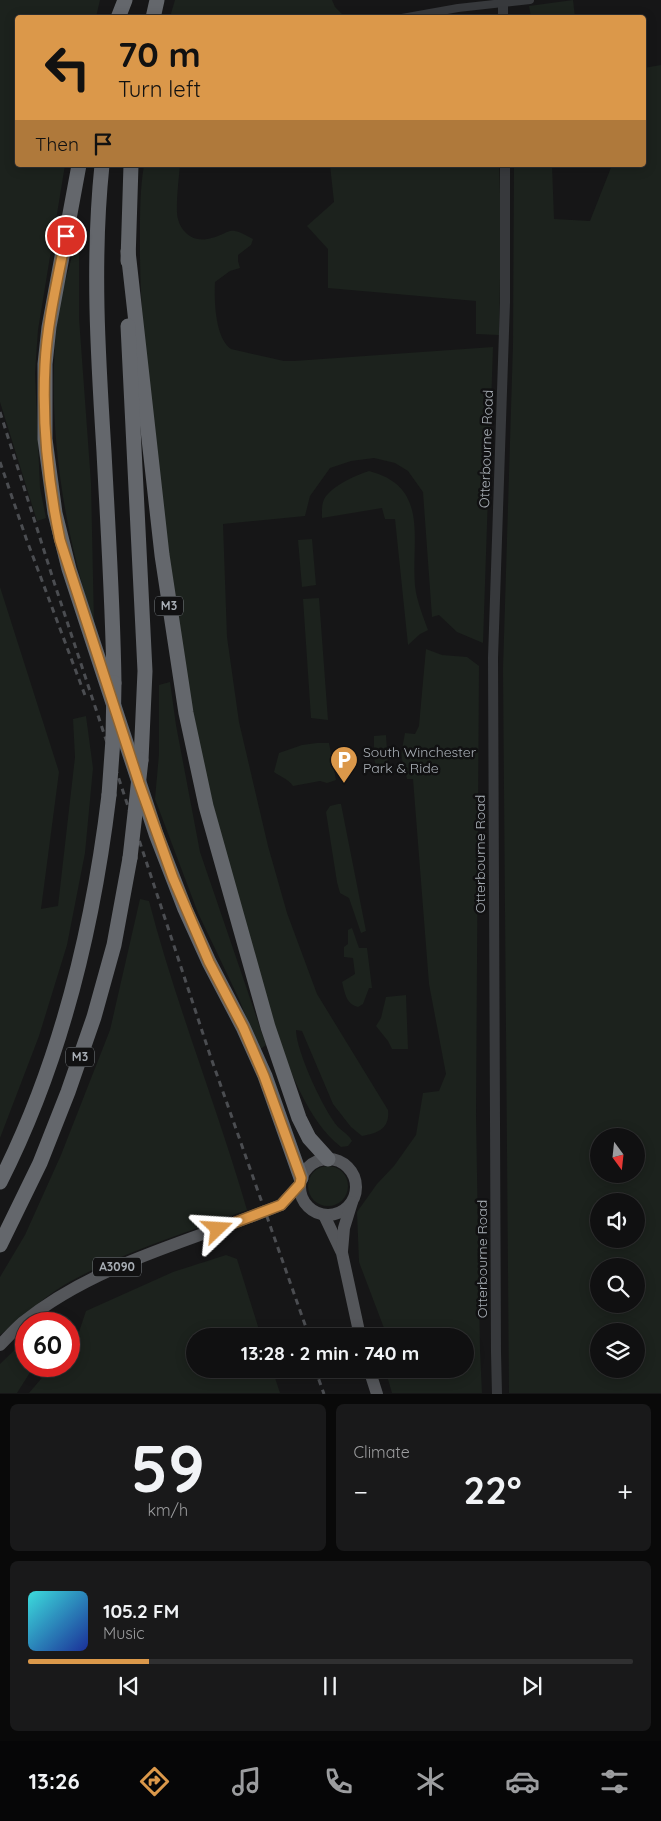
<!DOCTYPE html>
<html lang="en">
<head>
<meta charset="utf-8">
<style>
  body { margin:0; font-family:Quicksand,sans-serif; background:#19191a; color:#f1f3f6; height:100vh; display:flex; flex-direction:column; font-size:19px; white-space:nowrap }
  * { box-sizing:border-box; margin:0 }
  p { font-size:16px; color:#9c9d9f }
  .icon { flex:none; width:28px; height:28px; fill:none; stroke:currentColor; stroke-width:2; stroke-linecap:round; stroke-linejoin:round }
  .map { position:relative; height:1394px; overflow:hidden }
  .sheet { display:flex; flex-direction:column; gap:10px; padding:10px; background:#090909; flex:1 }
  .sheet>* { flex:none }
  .top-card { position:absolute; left:15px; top:15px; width:631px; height:152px; border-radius:5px; box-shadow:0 2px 12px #0003,0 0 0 1px #303031; background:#db984a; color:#111; overflow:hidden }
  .needle { width:32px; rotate:165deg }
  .controls { position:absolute; left:590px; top:1128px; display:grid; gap:10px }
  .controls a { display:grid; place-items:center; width:55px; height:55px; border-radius:50%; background:#101011; box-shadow:0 2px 12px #0003,0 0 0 1px #303031; font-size:25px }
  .speed { position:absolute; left:15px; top:1312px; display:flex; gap:10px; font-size:25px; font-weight:700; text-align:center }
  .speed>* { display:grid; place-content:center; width:65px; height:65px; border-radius:50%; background:#101011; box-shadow:0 2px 12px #0003,0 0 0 1px #303031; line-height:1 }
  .speed .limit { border:8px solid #d22; background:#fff; color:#111 }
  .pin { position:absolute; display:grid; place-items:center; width:42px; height:42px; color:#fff; margin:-21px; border:2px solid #fff; border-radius:50%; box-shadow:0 1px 5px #0007 }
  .me { position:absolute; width:55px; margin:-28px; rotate:70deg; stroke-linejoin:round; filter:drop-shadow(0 0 4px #0008) }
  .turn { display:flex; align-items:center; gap:18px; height:105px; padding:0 20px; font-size:22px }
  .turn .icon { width:65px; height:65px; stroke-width:2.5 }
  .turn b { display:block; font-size:35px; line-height:42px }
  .then { display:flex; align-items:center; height:48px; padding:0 20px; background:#0003; gap:10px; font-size:19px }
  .big { font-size:38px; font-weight:700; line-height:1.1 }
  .sheet .widget { flex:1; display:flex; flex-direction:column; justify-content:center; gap:8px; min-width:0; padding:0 18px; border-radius:8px; background:#19191a }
  .sheet .dial { align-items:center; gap:0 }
  .dial b { font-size:65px; line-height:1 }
  .song { display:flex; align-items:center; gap:15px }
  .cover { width:60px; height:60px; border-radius:8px; background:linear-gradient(135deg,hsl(180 70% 55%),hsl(230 70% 35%)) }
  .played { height:5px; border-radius:2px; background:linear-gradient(90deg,#db984a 20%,#303031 20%) }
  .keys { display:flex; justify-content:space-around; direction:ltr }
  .heat { display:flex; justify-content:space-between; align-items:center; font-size:28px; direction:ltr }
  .sheet .tiles { flex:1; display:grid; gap:10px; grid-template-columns:1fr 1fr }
  .widget:last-child { grid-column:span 2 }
  .trip { position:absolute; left:186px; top:1328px; width:288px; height:50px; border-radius:25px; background:#101011; box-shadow:0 2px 12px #0003,0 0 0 1px #303031; font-weight:700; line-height:50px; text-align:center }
  .tabs { display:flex; height:80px; justify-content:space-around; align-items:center; background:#060607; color:#9c9d9f }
  .tabs .icon { width:35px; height:35px }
  .tabs .active { color:#db984a }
  .tabs b { font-size:22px; color:#f1f3f6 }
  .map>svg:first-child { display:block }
  .green { fill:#1c221d; fill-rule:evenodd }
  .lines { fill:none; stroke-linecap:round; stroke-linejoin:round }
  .minor { stroke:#37393c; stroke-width:8 }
  .tertiary { stroke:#37393c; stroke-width:10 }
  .primary { stroke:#54565a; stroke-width:12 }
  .motorway { stroke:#64676c; stroke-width:15 }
  .rail { stroke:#4b4d51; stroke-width:3; stroke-dasharray:6 5; stroke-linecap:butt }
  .primary-bridge { stroke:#54565a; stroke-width:12 }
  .motorway-bridge { stroke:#64676c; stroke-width:15 }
  .route-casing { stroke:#8e6330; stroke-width:12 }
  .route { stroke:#db984a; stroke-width:9 }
  .labels { text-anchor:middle; stroke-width:5; stroke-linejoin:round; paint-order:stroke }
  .shield { fill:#111112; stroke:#7b8085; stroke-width:1 }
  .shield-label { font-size:12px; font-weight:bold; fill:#a9afb6 }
  .street-label { font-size:14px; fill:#a9afb6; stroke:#111112 }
  .poi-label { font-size:14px; fill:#a9afb6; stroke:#111112; text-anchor:start }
</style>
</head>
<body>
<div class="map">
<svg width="661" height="1394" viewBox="0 0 661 1394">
  <rect width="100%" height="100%" fill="#161617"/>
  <g class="green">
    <path d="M0,0H100L96,17L18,18V165H65L38,330L35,373L40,488L46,518L37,521L0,402Z"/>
    <path d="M175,0H332L335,7L345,17H170Z"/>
    <path d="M573,0L575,17H531L529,6Z"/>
    <path d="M661,65V1393H509L503,669L513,344L514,165H552L554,219L590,221L612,165H644V68ZM599,1136H636V1174H599ZM599,1201H636V1239H599ZM599,1266H636V1304H599ZM599,1331H636V1369H599Z"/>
    <path d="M144,165H180C179,177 175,210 178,219C181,232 193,242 207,239C233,234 225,223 253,239L251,245L238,255V261L240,268L230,271L215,282C214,300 215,338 231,349L284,361H294L493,347L483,643L457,632L439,615L432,617L423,492L408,471L395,463L374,458L351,461L330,468L310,496L305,516L223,524L227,637L239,722L268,846L287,913L317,994L388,1110C390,1128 379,1133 362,1136L351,1127L333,1104L302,1031L296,1030C296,1051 324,1111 338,1127C343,1132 348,1134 352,1141L348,1146L341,1147C292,1109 270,1008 253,950C227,860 202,770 186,678C171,596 163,512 154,429C146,365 139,301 140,236C140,212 140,189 144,165Z"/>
    <path d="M330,165H499L501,222L499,335L476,334V301L328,288V249L307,226L334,202Z"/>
    <path d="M73,252L79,253V318L91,483L94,624C62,526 44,410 59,307C62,289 69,270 73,252Z"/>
    <path d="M369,471C430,487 411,538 415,586C417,602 423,616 428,630L420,634L408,645L395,519H385L382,508L322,518C322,511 321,501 327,495C336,484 356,475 369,471Z"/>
    <path d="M312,539L316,585L302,587L298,540Z"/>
    <path d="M0,587L59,772L41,909L58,906L75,757L73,719L86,716L93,768L85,853L67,945L39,1036L0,1138Z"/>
    <path d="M319,598L328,720L311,718L303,599Z"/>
    <path d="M426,649L442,655L467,657L479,666L476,1115L480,1350L482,1393H392L385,1369H465V1336H387L359,1262L357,1212L377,1184L394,1166L416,1135L423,1093L439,1091L446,1074L429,984L413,779H407L401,755L405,733L415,734L419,726Z"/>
    <path d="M170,682L176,725L200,852L266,1045L259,1050L239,999L198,913L155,799L159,754V685Z"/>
    <path d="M386,735L388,767H376L374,758V736Z"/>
    <path d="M317,743H329L336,780L327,783L320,781L293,786C288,779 281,777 274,772L279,753L302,745Z"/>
    <path d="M338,804H341L366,931L361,933L349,898L340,893L337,882L326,812L330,806Z"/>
    <path d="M140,899L149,901C176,1005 217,1106 247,1210C189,1232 128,1250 73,1280C47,1294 23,1316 0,1335V1277L25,1235L61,1155L110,1030Z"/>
    <path d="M352,928L359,948H367L372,988H369L363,1004L358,1007C346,1004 345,993 342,982L355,974L353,958L344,957V947L348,944V930Z"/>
    <path d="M406,995L408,1049H392L388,1041L376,1026L381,1018L386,997Z"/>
    <circle cx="328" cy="1186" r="20"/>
    <path d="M226,1255L237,1259L261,1336H195V1369H272L280,1393H29L52,1366H69V1346L78,1335L86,1311L173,1272Z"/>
    <path d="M26,1339V1366H34L17,1393H0V1364Z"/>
  </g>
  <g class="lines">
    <path class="minor" d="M402,18L458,8L530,0"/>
    <g class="tertiary">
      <path d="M503,0V18"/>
      <path d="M497,1394L496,1352L493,658L505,302V165"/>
    </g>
    <g class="primary">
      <circle cx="328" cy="1187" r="28"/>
      <path d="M281,1205L300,1184"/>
      <path d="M324,1215L342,1253L360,1336"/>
      <path d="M342,1251L344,1228L352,1202"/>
      <path d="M0,1345C7,1338 14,1330 22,1323C87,1270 172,1246 250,1217"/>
      <path d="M369,1369L377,1394"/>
    </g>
    <g class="motorway">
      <path d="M118,18L125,0"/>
      <path d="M153,18L157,0"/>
      <path d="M79,165L49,327L45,364V439L55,513L69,569L156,834L185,909L209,962L243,1027L265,1076L301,1178"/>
      <path d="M102,165C92,261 98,356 104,452C108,529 113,606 114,683"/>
      <path d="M128,251L162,555L186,713L206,806L268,1027L299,1118L309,1138L328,1159"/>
      <path d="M128,261L131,165"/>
      <path d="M128,326L145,671L141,760"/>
      <path d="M0,1182C61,1062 93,928 109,795"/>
      <path d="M0,1245L40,1163L68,1092L94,1017L114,945L130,858"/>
    </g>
    <g class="rail">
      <path d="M0,412L54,582L210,1055L309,1336"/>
      <path d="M0,462L26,538L86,698"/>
      <path d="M315,1369L324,1394"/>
    </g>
    <path class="primary-bridge" d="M250,1217L281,1205"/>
    <g class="motorway-bridge">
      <path d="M109,795L113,739L114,683"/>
      <path d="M130,858L141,760"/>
    </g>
  </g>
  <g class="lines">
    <defs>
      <path id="route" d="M66,236C58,278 47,322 45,365C42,423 48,482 60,540L139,783L173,878L209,962L243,1027L264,1076L301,1178L300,1184L281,1205L218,1229"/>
    </defs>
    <use href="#route" class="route-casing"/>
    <use href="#route" class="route"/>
  </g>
  <defs>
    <symbol id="parking-pin" viewBox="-11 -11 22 30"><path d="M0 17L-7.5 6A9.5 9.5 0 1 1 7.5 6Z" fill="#db984a" stroke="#111112"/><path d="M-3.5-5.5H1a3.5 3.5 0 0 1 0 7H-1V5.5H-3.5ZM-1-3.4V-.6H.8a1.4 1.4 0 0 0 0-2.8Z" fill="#fff"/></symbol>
  </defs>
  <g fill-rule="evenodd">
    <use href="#parking-pin" x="328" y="744" width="32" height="43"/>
  </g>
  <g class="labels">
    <g class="shield">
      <rect x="155" y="596.5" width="28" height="19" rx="4"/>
      <rect x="66" y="1047.5" width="28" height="19" rx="4"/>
      <rect x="93" y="1257.5" width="48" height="19" rx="4"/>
    </g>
    <g class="shield-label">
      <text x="169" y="610">M3</text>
      <text x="80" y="1061">M3</text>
      <text x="117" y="1271">A3090</text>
    </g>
    <g class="street-label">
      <text transform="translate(486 449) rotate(-88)" y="5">Otterbourne Road</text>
      <text transform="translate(480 854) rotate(-90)" y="5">Otterbourne Road</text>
      <text transform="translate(482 1259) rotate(-90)" y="5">Otterbourne Road</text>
    </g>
    <g class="poi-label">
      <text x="363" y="757">South Winchester<tspan x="363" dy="16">Park &amp; Ride</tspan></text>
    </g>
  </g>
</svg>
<div class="controls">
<a><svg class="needle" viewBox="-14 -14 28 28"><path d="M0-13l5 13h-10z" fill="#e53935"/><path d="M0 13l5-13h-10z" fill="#9c9d9f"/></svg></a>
<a><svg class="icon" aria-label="sound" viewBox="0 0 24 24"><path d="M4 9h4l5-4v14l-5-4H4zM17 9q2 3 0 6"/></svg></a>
<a><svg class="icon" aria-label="search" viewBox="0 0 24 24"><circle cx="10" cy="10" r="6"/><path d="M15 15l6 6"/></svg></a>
<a><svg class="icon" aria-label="layers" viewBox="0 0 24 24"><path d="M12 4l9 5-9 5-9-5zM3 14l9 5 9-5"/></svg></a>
</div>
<div class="speed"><div class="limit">60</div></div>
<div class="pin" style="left:66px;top:236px;background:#d93025"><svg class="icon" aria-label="arrive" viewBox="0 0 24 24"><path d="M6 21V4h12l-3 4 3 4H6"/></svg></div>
<svg class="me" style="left:218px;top:1229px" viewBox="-20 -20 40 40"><path d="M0-17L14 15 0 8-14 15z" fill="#db984a" stroke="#fff" stroke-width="4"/></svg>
<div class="trip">13:28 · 2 min · 740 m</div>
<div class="top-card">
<div class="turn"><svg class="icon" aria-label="left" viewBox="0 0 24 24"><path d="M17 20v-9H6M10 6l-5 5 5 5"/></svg><div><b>70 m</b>Turn left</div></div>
<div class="then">Then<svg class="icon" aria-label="arrive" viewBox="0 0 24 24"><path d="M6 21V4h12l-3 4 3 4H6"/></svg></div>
</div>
</div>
<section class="sheet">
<div class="tiles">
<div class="widget dial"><b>59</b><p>km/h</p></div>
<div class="widget"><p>Climate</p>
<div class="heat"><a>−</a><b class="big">22°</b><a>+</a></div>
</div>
<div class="widget">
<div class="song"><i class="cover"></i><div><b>105.2 FM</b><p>Music</p></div></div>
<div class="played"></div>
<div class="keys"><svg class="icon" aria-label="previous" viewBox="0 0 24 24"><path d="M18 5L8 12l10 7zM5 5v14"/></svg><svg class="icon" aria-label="pause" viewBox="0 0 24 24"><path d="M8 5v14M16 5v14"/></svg><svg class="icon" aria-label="next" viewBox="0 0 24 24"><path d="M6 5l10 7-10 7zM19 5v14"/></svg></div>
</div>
</div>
</section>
<nav class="tabs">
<b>13:26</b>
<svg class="icon active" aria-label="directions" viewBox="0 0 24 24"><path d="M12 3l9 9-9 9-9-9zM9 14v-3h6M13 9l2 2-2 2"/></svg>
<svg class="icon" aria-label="music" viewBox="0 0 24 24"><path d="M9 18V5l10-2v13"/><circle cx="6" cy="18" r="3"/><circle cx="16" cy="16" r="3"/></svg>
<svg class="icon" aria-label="phone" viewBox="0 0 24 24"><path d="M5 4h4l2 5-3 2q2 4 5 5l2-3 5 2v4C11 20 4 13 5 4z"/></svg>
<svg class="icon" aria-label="climate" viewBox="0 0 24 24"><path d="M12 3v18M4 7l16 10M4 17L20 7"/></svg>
<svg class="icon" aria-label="car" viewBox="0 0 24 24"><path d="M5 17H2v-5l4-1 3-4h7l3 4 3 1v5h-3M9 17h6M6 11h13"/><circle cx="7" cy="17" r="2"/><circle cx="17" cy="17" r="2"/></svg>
<svg class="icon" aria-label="filters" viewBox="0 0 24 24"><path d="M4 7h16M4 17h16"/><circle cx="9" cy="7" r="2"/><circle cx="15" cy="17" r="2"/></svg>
</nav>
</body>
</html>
